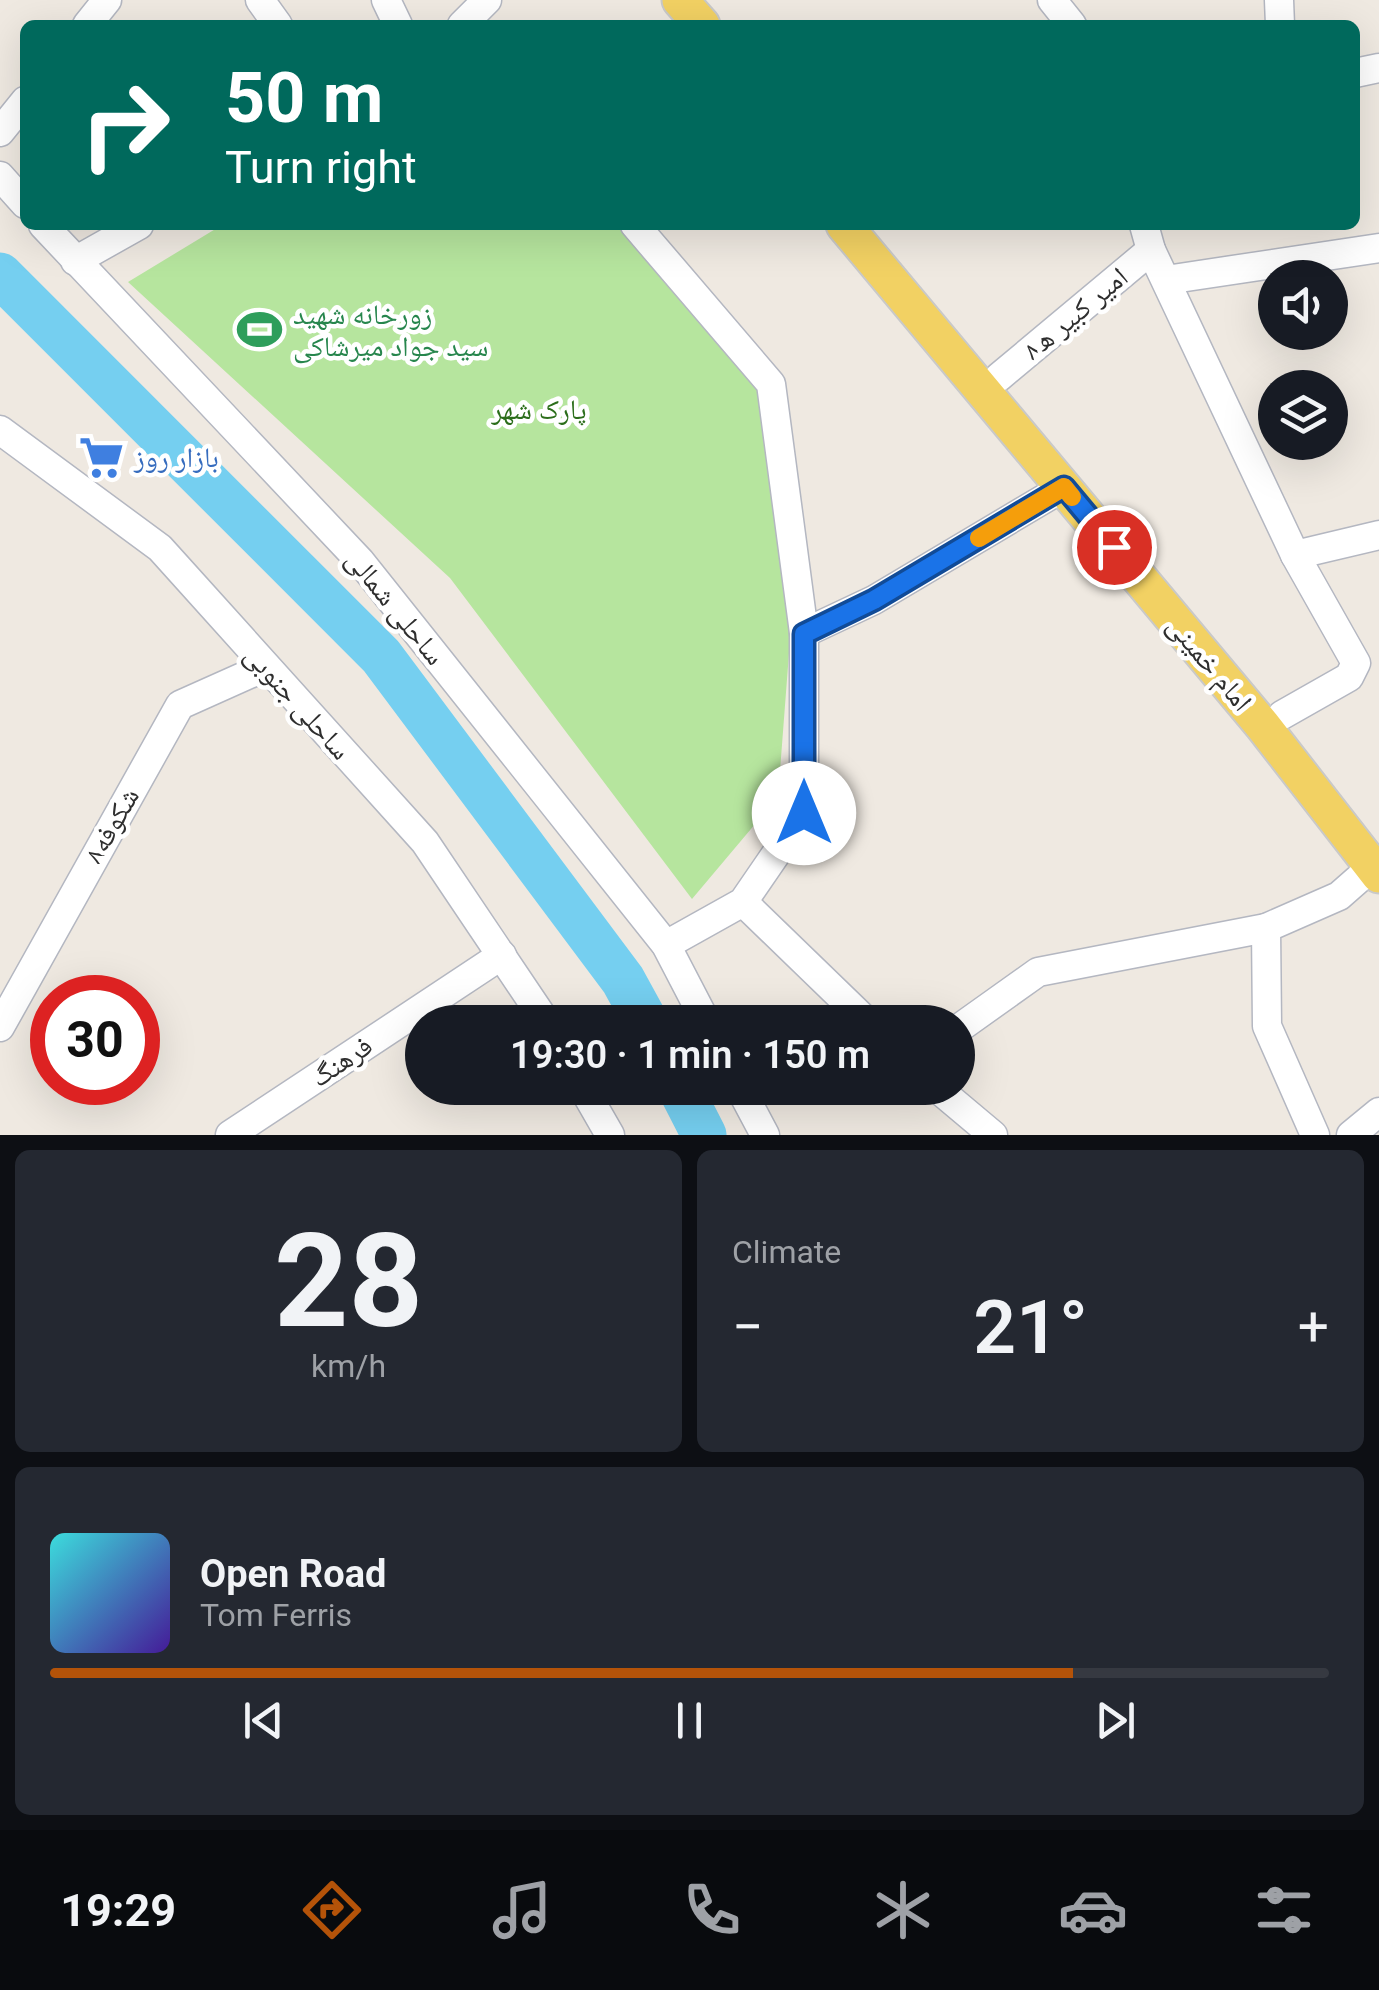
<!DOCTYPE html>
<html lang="en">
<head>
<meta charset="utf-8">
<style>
  body { margin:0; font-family:Roboto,"Noto Naskh Arabic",sans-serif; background:#242831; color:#f1f3f6; height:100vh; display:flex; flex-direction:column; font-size:38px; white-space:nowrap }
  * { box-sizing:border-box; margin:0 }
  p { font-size:32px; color:#9ea1a6 }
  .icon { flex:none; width:55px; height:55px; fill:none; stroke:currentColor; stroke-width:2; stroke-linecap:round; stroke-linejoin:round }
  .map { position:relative; height:1135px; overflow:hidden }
  .details { display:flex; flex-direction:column; gap:15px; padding:15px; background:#0d0f14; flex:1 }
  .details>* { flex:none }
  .top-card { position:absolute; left:20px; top:20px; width:1340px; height:210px; border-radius:15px; box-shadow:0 10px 40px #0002; background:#00695c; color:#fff; overflow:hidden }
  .controls { position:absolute; left:1258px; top:260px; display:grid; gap:20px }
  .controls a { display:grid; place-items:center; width:90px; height:90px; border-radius:50%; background:#171b24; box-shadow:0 10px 40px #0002; font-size:50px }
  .speed { position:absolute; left:30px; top:975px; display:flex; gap:20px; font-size:50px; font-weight:700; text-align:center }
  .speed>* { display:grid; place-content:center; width:130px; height:130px; border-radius:50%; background:#171b24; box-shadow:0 10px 40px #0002; line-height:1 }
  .speed .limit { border:15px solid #d22; background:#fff; color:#111 }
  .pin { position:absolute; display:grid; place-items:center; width:85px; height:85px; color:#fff; margin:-42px; border:5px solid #fff; border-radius:50%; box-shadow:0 2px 10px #0007 }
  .me { position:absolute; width:110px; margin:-55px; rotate:0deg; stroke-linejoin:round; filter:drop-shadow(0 0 8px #0008) }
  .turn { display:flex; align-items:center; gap:35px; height:210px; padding:0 40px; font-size:45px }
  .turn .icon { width:130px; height:130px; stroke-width:2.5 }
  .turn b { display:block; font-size:70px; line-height:85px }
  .big { font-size:75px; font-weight:600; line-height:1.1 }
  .details .tile { flex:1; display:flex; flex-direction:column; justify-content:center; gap:15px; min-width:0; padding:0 35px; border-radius:15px; background:#242831 }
  .details .dial { align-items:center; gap:0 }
  .dial b { font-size:130px; line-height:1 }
  .song { display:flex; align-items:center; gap:30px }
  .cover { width:120px; height:120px; border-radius:15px; background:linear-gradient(135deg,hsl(180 70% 55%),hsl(260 70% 35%)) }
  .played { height:10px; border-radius:5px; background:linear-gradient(90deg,#b45309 80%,#363941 80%) }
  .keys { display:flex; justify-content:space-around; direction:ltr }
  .heat { display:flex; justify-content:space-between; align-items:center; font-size:55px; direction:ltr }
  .details .tiles { flex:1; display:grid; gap:15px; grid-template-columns:1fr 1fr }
  .tile:last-child { grid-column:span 2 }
  .trip { position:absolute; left:405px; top:1005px; width:570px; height:100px; border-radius:50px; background:#171b24; box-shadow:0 10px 40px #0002; font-weight:600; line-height:100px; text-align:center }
  .dock { display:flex; height:160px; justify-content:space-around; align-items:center; background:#090b0e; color:#9ea1a6 }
  .dock .icon { width:70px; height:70px }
  .dock .selected { color:#b45309 }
  .dock b { font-size:45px; color:#f1f3f6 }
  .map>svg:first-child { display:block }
  .green { fill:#b6e59e }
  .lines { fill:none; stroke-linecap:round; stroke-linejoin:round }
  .river { stroke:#75cff0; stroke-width:45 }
  .minor-casing { stroke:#b4b7c1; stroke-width:31 }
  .major-casing { stroke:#c9c9c9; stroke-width:39 }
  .minor { stroke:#fff; stroke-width:28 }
  .major { stroke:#f2d163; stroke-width:35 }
  .route-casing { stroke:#114b97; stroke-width:25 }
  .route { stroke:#1a73e8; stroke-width:18 }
  .slow { stroke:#f59e0b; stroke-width:18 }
  .labels { text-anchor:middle; stroke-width:9; stroke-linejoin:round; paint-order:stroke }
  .street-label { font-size:28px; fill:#2e2e2e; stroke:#fff }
  .leisure-label { font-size:28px; fill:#27864d; stroke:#fff; text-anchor:start }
  .park-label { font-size:28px; fill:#2c6e1b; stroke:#fff }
  .shop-label { font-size:28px; fill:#366cbe; stroke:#fff; text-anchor:start }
</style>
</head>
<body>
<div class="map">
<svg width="1379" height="1135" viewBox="0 0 1379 1135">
  <rect width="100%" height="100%" fill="#efe9e1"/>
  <path class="green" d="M222,225H621L765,386L791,627L778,797L692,899L450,578L128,282Z"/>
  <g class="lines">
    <g class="river">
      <path d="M0,275L381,656L623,980L646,1022"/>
      <path d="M680,1088L704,1135"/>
    </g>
    <defs>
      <g id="minor">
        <path d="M260,0L278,25"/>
        <path d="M386,0L398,25"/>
        <path d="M1052,0L1072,25"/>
        <path d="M1279,0L1280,25"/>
        <path d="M87,25L107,0"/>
        <path d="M462,25L487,0"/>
        <path d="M1355,73L1379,68"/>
        <path d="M0,132L25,101"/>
        <path d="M0,176L25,204"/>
        <path d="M43,225L360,561L666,945L706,1022"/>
        <path d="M635,225L771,384L804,633V813L743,902L666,945"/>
        <path d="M1144,225L1151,250L1295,555L1356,663L1349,677L1282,715"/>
        <path d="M75,261L139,225"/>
        <path d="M1166,280L1379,248"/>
        <path d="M999,377L1151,250"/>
        <path d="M0,430L160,548L425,842L546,1022"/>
        <path d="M1295,555L1379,535"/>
        <path d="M804,633L874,600L1064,487"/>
        <path d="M743,902L867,1022"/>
        <path d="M0,1027L180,705L265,667"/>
        <path d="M958,1029L1038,972L1266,928"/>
        <path d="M583,1088L610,1135"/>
        <path d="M740,1088L765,1135"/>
        <path d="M937,1088L993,1135"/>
        <path d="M230,1135L502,955"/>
        <path d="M1315,1135L1267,1026L1266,928L1339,896L1372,867"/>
        <path d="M1351,1135L1379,1112"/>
      </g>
      <g id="major">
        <path d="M680,0L702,25"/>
        <path d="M844,225L1263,726L1379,875"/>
      </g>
    </defs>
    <use href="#minor" class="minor-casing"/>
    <use href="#major" class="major-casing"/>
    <use href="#minor" class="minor"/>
    <use href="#major" class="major"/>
  </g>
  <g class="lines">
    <defs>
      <path id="route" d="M804,813V634L874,600L1064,487L1114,547"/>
    </defs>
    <use href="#route" class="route-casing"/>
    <use href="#route" class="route"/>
    <path class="slow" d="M979,538L1064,487L1072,497"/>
  </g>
  <defs>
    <symbol id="stadium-bare" viewBox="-9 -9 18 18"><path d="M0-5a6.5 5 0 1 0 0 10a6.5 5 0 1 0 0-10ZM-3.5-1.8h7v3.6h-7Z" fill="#2e9e5b" stroke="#fff" stroke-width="2.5" paint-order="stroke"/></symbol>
    <symbol id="supermarket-bare" viewBox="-9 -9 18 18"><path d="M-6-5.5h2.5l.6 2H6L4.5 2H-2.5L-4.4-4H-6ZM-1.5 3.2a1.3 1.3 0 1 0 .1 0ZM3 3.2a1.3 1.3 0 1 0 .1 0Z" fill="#3f7fe0" stroke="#fff" stroke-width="2.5" paint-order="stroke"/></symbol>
  </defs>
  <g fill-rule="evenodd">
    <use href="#stadium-bare" x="228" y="298" width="63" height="63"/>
    <use href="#supermarket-bare" x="70" y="426" width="63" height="63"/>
  </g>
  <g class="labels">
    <g class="street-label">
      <text transform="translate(1075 313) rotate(-40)" y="10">امیر کبیر ه۸</text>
      <text transform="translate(396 607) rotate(51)" y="10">ساحلی شمالی</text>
      <text transform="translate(1210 663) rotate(50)" y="10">امام خمینی</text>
      <text transform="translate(298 702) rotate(48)" y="10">ساحلی جنوبی</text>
      <text transform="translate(111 825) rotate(-60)" y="10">شکوفه۸</text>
      <text transform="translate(341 1061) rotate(-34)" y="10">فرهنگ</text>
    </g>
    <g class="leisure-label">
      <text x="293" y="324">زورخانه شهید<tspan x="293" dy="32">سید جواد میرشاکی</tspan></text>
    </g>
    <g class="park-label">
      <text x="539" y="419">پارک شهر</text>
    </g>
    <g class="shop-label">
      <text x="134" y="467">بازار روز</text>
    </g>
  </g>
</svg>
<div class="controls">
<a><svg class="icon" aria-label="sound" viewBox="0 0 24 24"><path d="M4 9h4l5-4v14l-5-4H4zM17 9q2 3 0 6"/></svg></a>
<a><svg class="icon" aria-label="layers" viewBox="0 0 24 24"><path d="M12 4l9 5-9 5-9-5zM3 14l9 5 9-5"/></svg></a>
</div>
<div class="speed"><div class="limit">30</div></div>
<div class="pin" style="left:1114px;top:547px;background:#d93025"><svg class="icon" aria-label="arrive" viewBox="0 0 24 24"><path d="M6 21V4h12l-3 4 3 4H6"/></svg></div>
<svg class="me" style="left:804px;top:813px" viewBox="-20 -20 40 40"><circle r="19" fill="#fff"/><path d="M0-13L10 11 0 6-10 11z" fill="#1a73e8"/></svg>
<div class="trip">19:30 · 1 min · 150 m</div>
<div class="top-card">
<div class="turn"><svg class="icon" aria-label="right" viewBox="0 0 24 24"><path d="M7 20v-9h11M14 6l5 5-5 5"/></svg><div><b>50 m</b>Turn right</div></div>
</div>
</div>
<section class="details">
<div class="tiles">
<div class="tile dial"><b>28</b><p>km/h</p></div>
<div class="tile"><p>Climate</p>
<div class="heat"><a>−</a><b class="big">21°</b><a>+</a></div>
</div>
<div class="tile">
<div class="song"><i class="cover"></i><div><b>Open Road</b><p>Tom Ferris</p></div></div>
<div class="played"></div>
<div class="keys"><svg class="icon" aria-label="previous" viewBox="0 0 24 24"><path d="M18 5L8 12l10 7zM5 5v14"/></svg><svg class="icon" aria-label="pause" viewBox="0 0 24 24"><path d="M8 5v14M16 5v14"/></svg><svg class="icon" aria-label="next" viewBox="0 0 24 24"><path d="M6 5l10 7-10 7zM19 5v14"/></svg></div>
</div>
</div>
</section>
<nav class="dock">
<b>19:29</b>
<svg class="icon selected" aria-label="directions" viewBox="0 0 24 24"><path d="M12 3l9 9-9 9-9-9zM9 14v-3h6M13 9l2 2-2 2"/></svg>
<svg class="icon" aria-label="music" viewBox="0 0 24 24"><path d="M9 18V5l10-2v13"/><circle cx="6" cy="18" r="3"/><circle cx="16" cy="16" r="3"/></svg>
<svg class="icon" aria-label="phone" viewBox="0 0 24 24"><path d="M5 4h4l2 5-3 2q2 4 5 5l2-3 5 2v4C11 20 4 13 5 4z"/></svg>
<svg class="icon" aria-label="climate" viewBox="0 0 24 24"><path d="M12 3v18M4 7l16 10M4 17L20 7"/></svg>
<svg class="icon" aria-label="car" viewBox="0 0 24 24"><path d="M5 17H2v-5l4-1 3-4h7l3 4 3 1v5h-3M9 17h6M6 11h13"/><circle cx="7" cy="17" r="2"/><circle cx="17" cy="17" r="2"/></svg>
<svg class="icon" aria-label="filters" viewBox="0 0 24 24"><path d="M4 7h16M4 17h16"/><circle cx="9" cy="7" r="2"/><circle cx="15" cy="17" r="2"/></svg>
</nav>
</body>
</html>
